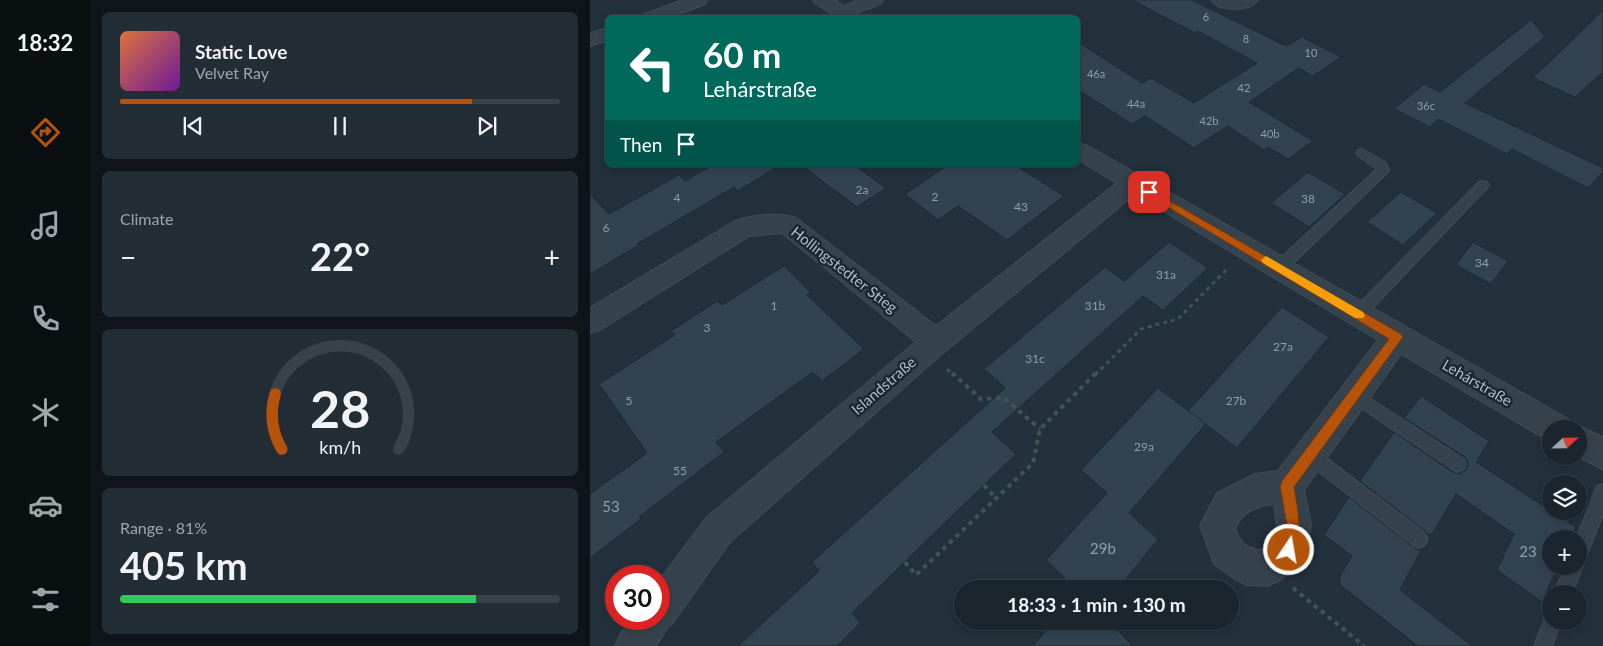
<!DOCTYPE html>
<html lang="en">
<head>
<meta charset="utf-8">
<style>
  body { margin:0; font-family:Lato,sans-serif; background:#232d35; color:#f1f3f6; height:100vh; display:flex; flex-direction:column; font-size:19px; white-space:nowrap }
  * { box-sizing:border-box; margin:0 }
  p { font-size:16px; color:#9fa5aa }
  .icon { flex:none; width:28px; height:28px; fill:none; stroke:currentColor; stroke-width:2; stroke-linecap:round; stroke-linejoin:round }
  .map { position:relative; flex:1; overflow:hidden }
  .panel { display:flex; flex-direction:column; gap:12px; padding:12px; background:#0e1419; width:500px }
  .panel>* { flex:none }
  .hud { position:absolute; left:15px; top:15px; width:475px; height:152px; border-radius:8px; box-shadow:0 2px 8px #0003,0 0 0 1px #384249; background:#00695c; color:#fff; overflow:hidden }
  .needle { width:32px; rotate:68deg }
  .buttons { position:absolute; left:952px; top:420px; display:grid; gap:10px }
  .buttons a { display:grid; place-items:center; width:45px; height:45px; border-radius:50%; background:#1a252d; box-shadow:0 2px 8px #0003,0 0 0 1px #384249; font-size:25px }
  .speed { position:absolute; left:15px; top:565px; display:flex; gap:10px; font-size:25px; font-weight:700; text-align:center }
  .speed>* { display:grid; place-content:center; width:65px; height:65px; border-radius:50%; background:#1a252d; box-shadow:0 2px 8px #0003,0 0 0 1px #384249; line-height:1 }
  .speed .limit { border:8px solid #d22; background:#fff; color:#111 }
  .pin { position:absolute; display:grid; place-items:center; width:42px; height:42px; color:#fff; margin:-21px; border-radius:10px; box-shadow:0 2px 8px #0006 }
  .me { position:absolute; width:55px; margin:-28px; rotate:12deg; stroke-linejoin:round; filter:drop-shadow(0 0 4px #0008) }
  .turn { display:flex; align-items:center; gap:18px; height:105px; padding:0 15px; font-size:22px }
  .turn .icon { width:65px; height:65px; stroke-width:2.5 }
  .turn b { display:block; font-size:35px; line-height:42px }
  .then { display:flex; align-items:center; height:48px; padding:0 15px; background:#0003; gap:10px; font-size:19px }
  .big { font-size:38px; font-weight:700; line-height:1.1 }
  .panel .card { flex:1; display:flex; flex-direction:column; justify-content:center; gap:8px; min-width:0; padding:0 18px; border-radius:8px; background:#232d35 }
  .panel .dial { align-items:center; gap:0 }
  .dial svg { height:130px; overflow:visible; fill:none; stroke:#384249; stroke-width:7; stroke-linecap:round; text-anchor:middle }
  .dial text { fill:#f1f3f6; stroke:none }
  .song { display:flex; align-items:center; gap:15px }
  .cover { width:60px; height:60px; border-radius:8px; background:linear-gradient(135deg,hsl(20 70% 55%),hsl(280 70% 35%)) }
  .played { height:5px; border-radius:2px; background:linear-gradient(90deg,#b45309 80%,#384249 80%) }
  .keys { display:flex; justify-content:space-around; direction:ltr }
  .heat { display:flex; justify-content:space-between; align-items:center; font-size:28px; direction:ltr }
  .charge { height:8px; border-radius:4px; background:linear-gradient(90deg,#34c759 81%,#384249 0) }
  .trip { position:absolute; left:364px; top:580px; width:285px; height:50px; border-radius:25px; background:#1a252d; box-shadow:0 2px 8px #0003,0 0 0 1px #384249; font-weight:700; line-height:50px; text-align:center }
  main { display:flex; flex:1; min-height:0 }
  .dock { display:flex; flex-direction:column; width:90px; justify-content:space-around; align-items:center; background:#0a0f12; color:#9fa5aa }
  .dock .icon { width:35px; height:35px }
  .dock .current { color:#b45309 }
  .dock b { font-size:22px; color:#f1f3f6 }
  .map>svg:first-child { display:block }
  .building { fill:#324350; stroke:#1e2a33 }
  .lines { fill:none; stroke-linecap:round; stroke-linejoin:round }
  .lane-casing { stroke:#404c55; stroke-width:2 }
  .street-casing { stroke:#404c55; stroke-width:2 }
  .path-far1 { stroke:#3e5553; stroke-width:3; stroke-dasharray:4 4; stroke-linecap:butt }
  .path { stroke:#3e5553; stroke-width:4; stroke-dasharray:4.5 4.5; stroke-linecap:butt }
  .lane { fill:#37434c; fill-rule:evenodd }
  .street { fill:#37434c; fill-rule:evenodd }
  .route { fill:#b45309; stroke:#753606 }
  .slow { fill:#f59e0b }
  .labels { text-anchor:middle; stroke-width:5; stroke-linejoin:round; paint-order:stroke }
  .far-number-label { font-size:11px; fill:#919ea8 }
  .number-label { font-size:12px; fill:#919ea8 }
  .street-label { font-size:15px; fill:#b2bec7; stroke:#1c2831 }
  .near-number-label { font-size:15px; fill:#919ea8 }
</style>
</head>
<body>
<main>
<nav class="dock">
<b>18:32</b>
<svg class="icon current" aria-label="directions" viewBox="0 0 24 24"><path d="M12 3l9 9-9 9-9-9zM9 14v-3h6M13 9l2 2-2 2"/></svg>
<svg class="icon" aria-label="music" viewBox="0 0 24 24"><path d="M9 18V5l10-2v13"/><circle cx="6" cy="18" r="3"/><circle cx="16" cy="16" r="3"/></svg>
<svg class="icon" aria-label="phone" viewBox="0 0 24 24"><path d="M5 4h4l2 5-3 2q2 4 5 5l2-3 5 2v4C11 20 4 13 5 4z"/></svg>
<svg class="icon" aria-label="climate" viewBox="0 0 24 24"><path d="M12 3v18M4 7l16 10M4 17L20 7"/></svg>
<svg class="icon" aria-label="car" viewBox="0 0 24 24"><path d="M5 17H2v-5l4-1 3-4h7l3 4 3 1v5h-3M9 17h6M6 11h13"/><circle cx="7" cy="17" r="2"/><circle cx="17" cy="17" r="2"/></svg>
<svg class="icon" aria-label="filters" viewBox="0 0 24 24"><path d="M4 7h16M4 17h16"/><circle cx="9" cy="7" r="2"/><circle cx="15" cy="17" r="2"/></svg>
</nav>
<section class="panel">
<div class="card">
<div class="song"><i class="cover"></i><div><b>Static Love</b><p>Velvet Ray</p></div></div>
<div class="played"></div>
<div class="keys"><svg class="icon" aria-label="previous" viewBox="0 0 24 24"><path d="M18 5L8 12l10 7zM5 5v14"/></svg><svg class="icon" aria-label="pause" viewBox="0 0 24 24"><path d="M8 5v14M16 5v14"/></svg><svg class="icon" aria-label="next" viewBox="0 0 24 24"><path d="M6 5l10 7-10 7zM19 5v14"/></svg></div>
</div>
<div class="card"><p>Climate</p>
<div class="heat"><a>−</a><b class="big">22°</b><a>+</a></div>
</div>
<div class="card dial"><svg viewBox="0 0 100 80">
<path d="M14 69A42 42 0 1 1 86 69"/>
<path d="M14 69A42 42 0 0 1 10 35" stroke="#b45309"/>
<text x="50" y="56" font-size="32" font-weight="700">28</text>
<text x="50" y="72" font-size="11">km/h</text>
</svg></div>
<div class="card"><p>Range · 81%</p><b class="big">405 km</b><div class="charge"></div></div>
</section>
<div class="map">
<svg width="1013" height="646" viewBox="0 0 1013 646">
  <rect width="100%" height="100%" fill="#23313c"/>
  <g class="building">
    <path d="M542,0H602L696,46L712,37L751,57L723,76L709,68L659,102L723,141L698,159L678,147L674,150L638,126L604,148L555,116L542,124L488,90V42L552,83L561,78L604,103L667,63L608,31L605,33Z"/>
    <path d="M1013,10V72L985,97L943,78Z"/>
    <path d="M941,20L955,37L875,103L1013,168V172L998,188L922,149L917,154L848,119L840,127L804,109L834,84L850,92Z"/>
    <path d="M117,165H190L148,191L144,187L47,244L49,245L0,274V194L19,214L89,175L95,181L119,167Z"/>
    <path d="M211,165H264L296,188L267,207Z"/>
    <path d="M358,165H425L474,196L417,240L368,206L348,220L315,194Z"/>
    <path d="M718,172L755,194L719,227L681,203Z"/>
    <path d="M811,192L847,213L813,245L777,222Z"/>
    <path d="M579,242L618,268L573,310L553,296L402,432L426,454L262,613L270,623L247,646H148L229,571L222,562L415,388L394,369L515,267L534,281Z"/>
    <path d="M883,242L918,261L901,284L866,265Z"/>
    <path d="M194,266L221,293L217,295L274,349L232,381L223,372L126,442L134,452L49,517L51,519L0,558V494L57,453L9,384L85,335L81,331L127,301L132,305Z"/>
    <path d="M692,307L739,337L647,448L598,411Z"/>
    <path d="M568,388L616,424L539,513L568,539L528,589H486L456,560L517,493L491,470Z"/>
    <path d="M831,396L899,441L886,462L986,527L981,539H961V566H968L952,602L907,570L924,534L866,494L842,534L841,533L839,536L836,532L770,481L804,432L861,471L869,474L876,470L878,463L875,457L814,418Z"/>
    <path d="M759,497L822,546L828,550L832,548L810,590L882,646H828L750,585V576L762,556L734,535Z"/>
    <path d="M464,621H518L543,646H443Z"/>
  </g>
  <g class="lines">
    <defs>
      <g id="lane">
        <path d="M772,149L795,162L799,170L797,173L694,272H684L683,268L684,264L787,169L768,156L766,153L768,150Z"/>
        <path d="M893,181L897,182L899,185L897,188L773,318L768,320L763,318L761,314L763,310L889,182Z"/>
        <path d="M764,388L874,459L876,464L874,469L868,472L862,469L759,400L757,395L759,390Z"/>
        <path d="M720,447L726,450L835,533L838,539L835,545L829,548L823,545L714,460L712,455L714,450Z"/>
        <path d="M1013,484V514L995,560L991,562L993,566L982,594H964L975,566H989V539H986L1007,486Z"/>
        <path d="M961,612V621H971L962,646H944L956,615Z"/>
      </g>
      <g id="street">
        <path d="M93,0H118L115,4L79,18H52L55,14Z"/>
        <path d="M223,0H245L254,6L268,0H293L290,4L267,13L272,18H249L226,4Z"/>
        <path d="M621,0H668C659,12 630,12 621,0Z"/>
        <path d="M18,28V40L0,46V33Z"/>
        <path d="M488,143L496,145L978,419L982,429H961V441L956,439L811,354L714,490L721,526L716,550L711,562L690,580L678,586L657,585L645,579L624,564L610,526L627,493L665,474L688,471L788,340L545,194L346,359L140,542L82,624L79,625L66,646H25L31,633L41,619H69V581L116,518L326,342L192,233L159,236L10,330L0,333V308L145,221C163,215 188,212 206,218L346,326L527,183L488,160ZM684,504C687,527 691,534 672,550C656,549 650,543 645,528C653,512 666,506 684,504Z"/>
        <path d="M989,426L1013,437V469L987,456H989V429H983Z"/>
      </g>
    </defs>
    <use href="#lane" class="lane-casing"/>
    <use href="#street" class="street-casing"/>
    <g class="path-far1">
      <path d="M357,369L363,375"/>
      <path d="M505,375L551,329L588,319L639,267"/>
    </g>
    <g class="path">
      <path d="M362,373L391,399L414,398L450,429"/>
      <path d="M394,485L406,498"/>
      <path d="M315,562L326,575L443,463L450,429L506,373"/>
      <path d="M703,588L774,646"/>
    </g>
    <use href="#lane" class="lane"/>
    <use href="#street" class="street"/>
  </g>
  <path class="route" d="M559,189L811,334L813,337L704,487C708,511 713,532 704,555L699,557L694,555L691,550L697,526L690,486L692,481L799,339L556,194L554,192Z"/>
  <path class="slow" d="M676,256L773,312L775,315L773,318H765L673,263L671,260Z"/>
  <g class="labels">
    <g class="far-number-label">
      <text x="616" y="21">6</text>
      <text x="656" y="43">8</text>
      <text x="721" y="57">10</text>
      <text x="506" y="78">46a</text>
      <text x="654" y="92">42</text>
      <text x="546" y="108">44a</text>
      <text x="836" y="110">36c</text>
      <text x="619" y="125">42b</text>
      <text x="680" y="138">40b</text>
    </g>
    <g class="number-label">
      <text x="272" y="194">2a</text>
      <text x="345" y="201">2</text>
      <text x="87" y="202">4</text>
      <text x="718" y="203">38</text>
      <text x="431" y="211">43</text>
      <text x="16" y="232">6</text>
      <text x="892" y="267">34</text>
      <text x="576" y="279">31a</text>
      <text x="184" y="310">1</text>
      <text x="505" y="310">31b</text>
      <text x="117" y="332">3</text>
      <text x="693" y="351">27a</text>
      <text x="445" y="363">31c</text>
      <text x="39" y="405">5</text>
      <text x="646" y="405">27b</text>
      <text x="554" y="451">29a</text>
      <text x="90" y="475">55</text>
    </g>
    <g class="street-label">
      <text transform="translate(254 270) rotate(38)" y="5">Hollingstedter Stieg</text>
      <text transform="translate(887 383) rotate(30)" y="5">Lehárstraße</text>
      <text transform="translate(294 386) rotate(-41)" y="5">Islandstraße</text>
    </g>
    <g class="near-number-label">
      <text x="21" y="512">53</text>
      <text x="513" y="554">29b</text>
      <text x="938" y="557">23</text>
    </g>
  </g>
</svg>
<div class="buttons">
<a><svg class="needle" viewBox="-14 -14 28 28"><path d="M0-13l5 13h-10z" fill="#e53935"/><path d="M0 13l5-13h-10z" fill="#9fa5aa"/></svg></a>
<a><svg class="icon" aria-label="layers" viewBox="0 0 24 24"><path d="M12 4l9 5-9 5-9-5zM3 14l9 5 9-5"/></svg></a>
<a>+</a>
<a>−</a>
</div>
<div class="speed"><div class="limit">30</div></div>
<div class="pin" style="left:559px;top:192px;background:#d93025"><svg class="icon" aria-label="arrive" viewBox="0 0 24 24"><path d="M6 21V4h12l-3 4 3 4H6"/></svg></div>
<svg class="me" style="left:699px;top:550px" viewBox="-20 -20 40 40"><circle r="17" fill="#b45309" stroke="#fff" stroke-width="3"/><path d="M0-11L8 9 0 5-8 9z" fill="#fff"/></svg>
<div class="trip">18:33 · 1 min · 130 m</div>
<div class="hud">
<div class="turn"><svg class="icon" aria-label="left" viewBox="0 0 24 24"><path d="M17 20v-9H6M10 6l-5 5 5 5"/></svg><div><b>60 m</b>Lehárstraße</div></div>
<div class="then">Then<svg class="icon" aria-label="arrive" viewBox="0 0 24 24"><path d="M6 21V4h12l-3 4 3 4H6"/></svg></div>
</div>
</div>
</main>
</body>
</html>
